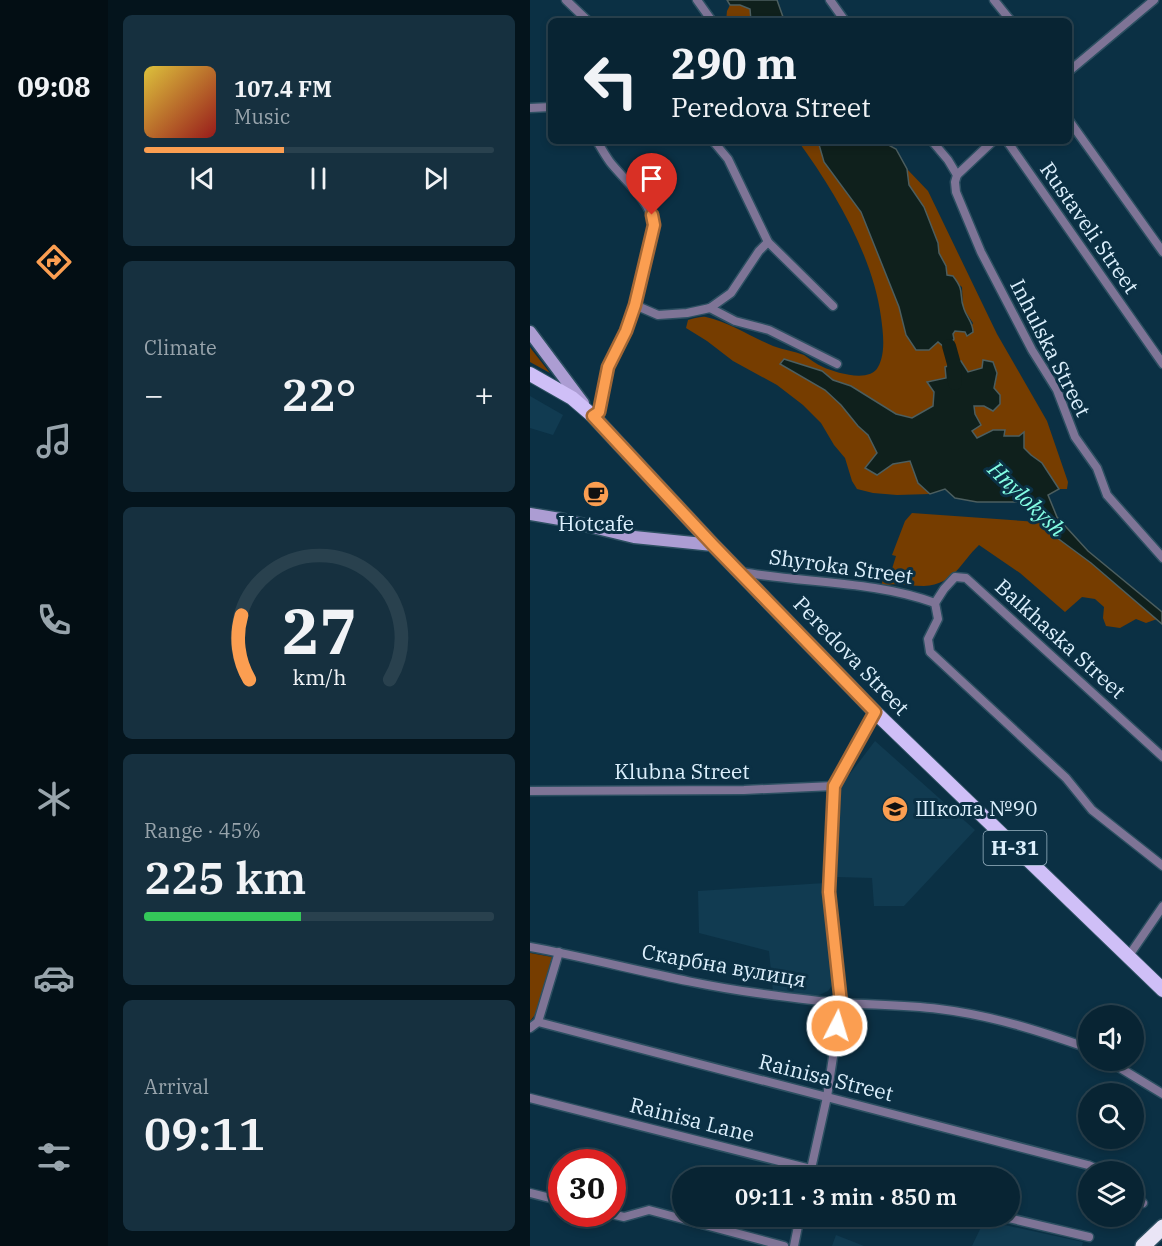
<!DOCTYPE html>
<html lang="en">
<head>
<meta charset="utf-8">
<style>
  body { margin:0; font-family:"IBM Plex Serif",serif; background:#16303f; color:#f1f3f6; height:100vh; display:flex; flex-direction:column; font-size:22px; white-space:nowrap }
  * { box-sizing:border-box; margin:0 }
  p { font-size:20px; color:#98a4ac }
  .icon { flex:none; width:33px; height:33px; fill:none; stroke:currentColor; stroke-width:2; stroke-linecap:round; stroke-linejoin:round }
  .map { position:relative; flex:1; overflow:hidden }
  .drawer { display:flex; flex-direction:column; gap:15px; padding:15px; background:#04141c; width:422px }
  .drawer>* { flex:none }
  .top-card { position:absolute; left:18px; top:18px; width:524px; height:126px; border-radius:9px; box-shadow:0 3px 9px #0003,0 0 0 2px #29414e; background:#082433; color:#f1f3f6; overflow:hidden }
  .buttons { position:absolute; left:548px; top:1005px; display:grid; gap:12px }
  .buttons a { display:grid; place-items:center; width:66px; height:66px; border-radius:50%; background:#082433; box-shadow:0 3px 9px #0003,0 0 0 2px #29414e; font-size:30px }
  .speed { position:absolute; left:18px; top:1149px; display:flex; gap:12px; font-size:30px; font-weight:700; text-align:center }
  .speed>* { display:grid; place-content:center; width:78px; height:78px; border-radius:50%; background:#082433; box-shadow:0 3px 9px #0003,0 0 0 2px #29414e; line-height:1 }
  .speed .limit { border:9px solid #d22; background:#fff; color:#111 }
  .pin { position:absolute; display:grid; place-items:center; width:51px; height:51px; color:#fff; margin:-62px -26px; border-radius:50% 50% 50% 0; rotate:-45deg; box-shadow:0 0 6px #0007 }
  .pin .icon { rotate:45deg }
  .me { position:absolute; width:66px; margin:-33px; rotate:5deg; stroke-linejoin:round; filter:drop-shadow(0 0 4px #0008) }
  .turn { display:flex; align-items:center; gap:21px; height:126px; padding:0 24px; font-size:27px }
  .turn .icon { width:78px; height:78px; stroke-width:2.5 }
  .turn b { display:block; font-size:42px; line-height:51px }
  .big { font-size:45px; font-weight:600; line-height:1.1 }
  .drawer .tile { flex:1; display:flex; flex-direction:column; justify-content:center; gap:9px; min-width:0; padding:0 21px; border-radius:9px; background:#16303f }
  .drawer .dial { align-items:center; gap:0 }
  .dial svg { height:156px; overflow:visible; fill:none; stroke:#29414e; stroke-width:7; stroke-linecap:round; text-anchor:middle }
  .dial text { fill:#f1f3f6; stroke:none }
  .song { display:flex; align-items:center; gap:18px }
  .cover { width:72px; height:72px; border-radius:9px; background:linear-gradient(135deg,hsl(50 70% 55%),hsl(0 70% 35%)) }
  .played { height:6px; border-radius:3px; background:linear-gradient(90deg,#fb9e51 40%,#29414e 40%) }
  .keys { display:flex; justify-content:space-around; direction:ltr }
  .heat { display:flex; justify-content:space-between; align-items:center; font-size:33px; direction:ltr }
  .charge { height:9px; border-radius:4px; background:linear-gradient(90deg,#34c759 45%,#29414e 0) }
  .trip { position:absolute; left:142px; top:1167px; width:348px; height:60px; border-radius:30px; background:#082433; box-shadow:0 3px 9px #0003,0 0 0 2px #29414e; font-weight:600; line-height:60px; text-align:center }
  main { display:flex; flex:1; min-height:0 }
  .tab-bar { display:flex; flex-direction:column; width:108px; justify-content:space-around; align-items:center; background:#030e14; color:#98a4ac }
  .tab-bar .icon { width:42px; height:42px }
  .tab-bar .selected { color:#fb9e51 }
  .tab-bar b { font-size:27px; color:#f1f3f6 }
  .map>svg:first-child { display:block }
  .built { fill:#113b51 }
  .green { fill:#763d00 }
  .water { fill:#0f201c; stroke:#4c5e5f; stroke-width:1.5 }
  .lines { fill:none; stroke-linecap:round; stroke-linejoin:round }
  .river { stroke:#0f201c; stroke-width:14 }
  .street-casing { stroke:#2c4f61; stroke-width:11 }
  .secondary-casing { stroke:#2c4f61; stroke-width:15 }
  .primary-casing { stroke:#2c4f61; stroke-width:16 }
  .highway-casing { stroke:#2c4f61; stroke-width:18 }
  .street { stroke:#7e7496; stroke-width:8 }
  .secondary { stroke:#ac9dd3; stroke-width:12 }
  .primary { stroke:#cfbff7; stroke-width:14 }
  .highway { stroke:#eae5f6; stroke-width:15 }
  .route-casing { stroke:#a36735; stroke-width:15 }
  .route { stroke:#fb9e51; stroke-width:10 }
  .labels { text-anchor:middle; stroke-width:6; stroke-linejoin:round; paint-order:stroke }
  .shield { fill:#0b3044; stroke:#9db6c5; stroke-width:1.5 }
  .shield-label { font-size:20px; font-weight:bold; fill:#dbeffc }
  .street-label { font-size:21px; fill:#dbeffc; stroke:#0b3044 }
  .poi-label { font-size:21px; fill:#dbeffc; stroke:#0b3044 }
  .water-label { font-size:22px; font-style:italic; fill:#84fee4; stroke:#0b3044 }
</style>
</head>
<body>
<main>
<nav class="tab-bar">
<b>09:08</b>
<svg class="icon selected" aria-label="directions" viewBox="0 0 24 24"><path d="M12 3l9 9-9 9-9-9zM9 14v-3h6M13 9l2 2-2 2"/></svg>
<svg class="icon" aria-label="music" viewBox="0 0 24 24"><path d="M9 18V5l10-2v13"/><circle cx="6" cy="18" r="3"/><circle cx="16" cy="16" r="3"/></svg>
<svg class="icon" aria-label="phone" viewBox="0 0 24 24"><path d="M5 4h4l2 5-3 2q2 4 5 5l2-3 5 2v4C11 20 4 13 5 4z"/></svg>
<svg class="icon" aria-label="climate" viewBox="0 0 24 24"><path d="M12 3v18M4 7l16 10M4 17L20 7"/></svg>
<svg class="icon" aria-label="car" viewBox="0 0 24 24"><path d="M5 17H2v-5l4-1 3-4h7l3 4 3 1v5h-3M9 17h6M6 11h13"/><circle cx="7" cy="17" r="2"/><circle cx="17" cy="17" r="2"/></svg>
<svg class="icon" aria-label="filters" viewBox="0 0 24 24"><path d="M4 7h16M4 17h16"/><circle cx="9" cy="7" r="2"/><circle cx="15" cy="17" r="2"/></svg>
</nav>
<section class="drawer">
<div class="tile">
<div class="song"><i class="cover"></i><div><b>107.4 FM</b><p>Music</p></div></div>
<div class="played"></div>
<div class="keys"><svg class="icon" aria-label="previous" viewBox="0 0 24 24"><path d="M18 5L8 12l10 7zM5 5v14"/></svg><svg class="icon" aria-label="pause" viewBox="0 0 24 24"><path d="M8 5v14M16 5v14"/></svg><svg class="icon" aria-label="next" viewBox="0 0 24 24"><path d="M6 5l10 7-10 7zM19 5v14"/></svg></div>
</div>
<div class="tile"><p>Climate</p>
<div class="heat"><a>−</a><b class="big">22°</b><a>+</a></div>
</div>
<div class="tile dial"><svg viewBox="0 0 100 80">
<path d="M14 69A42 42 0 1 1 86 69"/>
<path d="M14 69A42 42 0 0 1 10 36" stroke="#fb9e51"/>
<text x="50" y="56" font-size="32" font-weight="700">27</text>
<text x="50" y="72" font-size="11">km/h</text>
</svg></div>
<div class="tile"><p>Range · 45%</p><b class="big">225 km</b><div class="charge"></div></div>
<div class="tile"><p>Arrival</p><b class="big">09:11</b></div>
</section>
<div class="map">
<svg width="633" height="1246" viewBox="0 0 633 1246">
  <rect width="100%" height="100%" fill="#0b3044"/>
  <g class="built">
    <path d="M0,396L33,415L23,435L0,428Z"/>
    <path d="M345,741L445,830L374,906H344L342,878L307,877L310,787Z"/>
    <path d="M295,883L306,980L298,991L283,998L243,992L239,951L169,933L168,891Z"/>
    <path d="M453,1223H465L553,1242L552,1246H442Z"/>
    <path d="M306,1235L334,1246H302Z"/>
  </g>
  <g class="green">
    <path d="M200,5H210L221,9V21H196L197,11Z"/>
    <path d="M268,141H288L294,162L331,212L369,307L376,334L408,342L425,331L435,332L437,336L443,323L433,308L432,287L417,275L416,266L409,253L408,243L394,207L379,185L377,169L398,191L467,334L517,421L538,482L537,489H529L512,463L501,455L494,448L489,436H474L475,431L463,430L447,438L442,431L444,406H454L470,395L464,388L467,373L452,368L437,372L431,361L415,367L416,378L404,392L403,406L382,418L366,414L321,386L303,380L292,371L254,359L250,364L296,390L311,405L328,426L338,435L347,453L336,468L347,475L363,464L380,461L388,483L400,494L367,495L343,493L327,489L322,481L315,458L304,445L291,423L273,405L247,385L203,361L177,341L156,328L158,320C163,319 170,316 176,317C199,322 221,337 243,346C253,350 264,351 274,355C280,359 286,364 293,367C306,373 340,383 348,367C356,353 353,332 351,317C343,256 304,190 268,141Z"/>
    <path d="M0,347L2,350L20,373L0,362Z"/>
    <path d="M382,513L508,522L514,520L526,537L561,563L627,619L616,623L606,619L590,628L576,626L573,618L574,607L565,599L552,597L535,612L490,573L449,545C430,563 425,584 394,586C379,586 366,582 351,586L356,571L361,572L366,556L362,555L375,521Z"/>
    <path d="M0,953L22,957L8,1011L0,1021Z"/>
  </g>
  <g class="water">
    <path d="M197,0H247L253,17V21H221L220,9L210,5H200Z"/>
    <path d="M288,141H351L366,149L377,169L379,185L394,207L408,243L409,253L416,266L417,275L423,276C436,293 428,293 434,309C437,318 443,322 443,332L437,336L435,332L425,331L423,334L424,339L419,346L414,347L408,342L399,350H386L376,335L369,307L331,212L294,162Z"/>
    <path d="M254,359L292,371L303,380L321,386L366,414L382,418L403,406L404,392L397,382L416,378L415,367L431,361L438,372L452,368L453,360L463,362L467,373L464,388L470,395V404L463,411L454,406H444L445,414L451,425L442,431L447,438L463,430H475L474,436H489L494,432V448L501,455L512,463L529,489L518,495L527,517L558,551L632,612V624L561,563L526,537L498,502H447L425,498L415,489L400,494L388,483L380,461L363,464L347,475L335,468L347,453L338,435L328,426L311,405L295,390L250,364Z"/>
  </g>
  <g class="lines">
    <path class="river" d="M419,346L424,364L425,383"/>
    <defs>
      <g id="street">
        <path d="M36,0L58,21"/>
        <path d="M167,0L182,21"/>
        <path d="M300,0L315,21"/>
        <path d="M464,0L481,21"/>
        <path d="M538,72L624,0"/>
        <path d="M0,108L21,107"/>
        <path d="M538,119L633,252"/>
        <path d="M183,141L198,159L238,242L303,306"/>
        <path d="M402,141L418,160L427,175L425,182L426,192L451,252L502,350L527,390L545,437L567,468L577,495L633,558"/>
        <path d="M477,141L633,364"/>
        <path d="M427,175L463,141"/>
        <path d="M105,305L128,315L157,313L180,308L201,293L229,251L238,242"/>
        <path d="M180,308L205,321L239,330L307,364"/>
        <path d="M63,416L69,412L73,397L78,367L96,331L105,305L124,225C120,200 95,181 80,162C75,155 71,148 67,141"/>
        <path d="M211,572C274,583 346,581 405,603"/>
        <path d="M405,603L408,619L398,639L400,652L536,778L562,810L633,866"/>
        <path d="M405,603L414,589L425,577L436,578L633,757"/>
        <path d="M0,791L214,790L304,786"/>
        <path d="M0,947C76,961 151,983 227,993C256,997 285,1001 313,1003C345,1005 377,1005 409,1009C460,1015 510,1031 558,1048"/>
        <path d="M598,957L633,906"/>
        <path d="M8,1022L558,1165L574,1172"/>
        <path d="M0,1028L8,1022L29,952"/>
        <path d="M577,1060L633,1094"/>
        <path d="M0,1098L316,1178"/>
        <path d="M279,1178L297,1097L311,1003L299,892L304,786L345,712"/>
        <path d="M0,1193L32,1201"/>
        <path d="M603,1194L613,1203"/>
        <path d="M81,1214L94,1217L119,1210L254,1246"/>
        <path d="M470,1216L559,1237"/>
        <path d="M264,1246L270,1216"/>
      </g>
      <g id="secondary">
        <path d="M0,332L53,403"/>
        <path d="M0,514L30,519L104,537L183,545"/>
      </g>
      <path id="primary" d="M0,374L42,398L63,416L183,545L345,712L633,990"/>
      <path id="highway" d="M613,1246L633,1227"/>
    </defs>
    <use href="#street" class="street-casing"/>
    <use href="#secondary" class="secondary-casing"/>
    <use href="#primary" class="primary-casing"/>
    <use href="#highway" class="highway-casing"/>
    <use href="#street" class="street"/>
    <use href="#secondary" class="secondary"/>
    <use href="#primary" class="primary"/>
    <use href="#highway" class="highway"/>
  </g>
  <g class="lines">
    <defs>
      <path id="route" d="M122,215L124,225L105,305L96,331L78,367L69,412L63,416L183,545L345,712L304,786L299,892L311,1003L307,1026"/>
    </defs>
    <use href="#route" class="route-casing"/>
    <use href="#route" class="route"/>
  </g>
  <defs>
    <symbol id="cafe-disc" viewBox="-11 -11 22 22"><circle r="9.5" fill="#fb9e51" stroke="#0b3044"/><path d="M-5.5-4.5H6V0H3Q3 3.5 0 3.5H-2.5Q-5.5 3.5-5.5 0ZM3-3.2v2h1.7v-2ZM-6 4.5H4V6H-6Z" fill="#111"/></symbol>
    <symbol id="school-disc" viewBox="-11 -11 22 22"><circle r="9.5" fill="#fb9e51" stroke="#0b3044"/><path d="M0-5L7-2L0 1L-7-2ZM-4 1L0 2.5L4 1V4Q0 6-4 4Z" fill="#111"/></symbol>
  </defs>
  <g fill-rule="evenodd">
    <use href="#cafe-disc" x="51" y="479" width="30" height="30"/>
    <use href="#school-disc" x="350" y="794" width="30" height="30"/>
  </g>
  <g class="labels">
    <rect class="shield" x="453.5" y="831" width="63" height="34" rx="4.5"/>
    <g class="shield-label">
      <text x="485" y="855">Н-31</text>
    </g>
    <g class="street-label">
      <text transform="translate(559 228) rotate(55)" y="7">Rustaveli Street</text>
      <text transform="translate(520 348) rotate(63)" y="7">Inhulska Street</text>
      <text transform="translate(311 567) rotate(8)" y="7">Shyroka Street</text>
      <text transform="translate(530 639) rotate(42)" y="7">Balkhaska Street</text>
      <text transform="translate(321 656) rotate(46)" y="7">Peredova Street</text>
      <text x="152" y="779">Klubna Street</text>
      <text transform="translate(194 966) rotate(10)" y="7">Скарбна вулиця</text>
      <text transform="translate(296 1078) rotate(14)" y="7">Rainisa Street</text>
      <text transform="translate(162 1120) rotate(14)" y="7">Rainisa Lane</text>
    </g>
    <g class="poi-label">
      <text x="66" y="531">Hotcafe</text>
      <text x="385" y="816" text-anchor="start">Школа №90</text>
    </g>
    <g class="water-label">
      <text transform="translate(497 499) rotate(44)" y="8">Hnylokysh</text>
    </g>
  </g>
</svg>
<div class="buttons">
<a><svg class="icon" aria-label="sound" viewBox="0 0 24 24"><path d="M4 9h4l5-4v14l-5-4H4zM17 9q2 3 0 6"/></svg></a>
<a><svg class="icon" aria-label="search" viewBox="0 0 24 24"><circle cx="10" cy="10" r="6"/><path d="M15 15l6 6"/></svg></a>
<a><svg class="icon" aria-label="layers" viewBox="0 0 24 24"><path d="M12 4l9 5-9 5-9-5zM3 14l9 5 9-5"/></svg></a>
</div>
<div class="speed"><div class="limit">30</div></div>
<div class="pin" style="left:122px;top:215px;background:#d93025"><svg class="icon" aria-label="arrive" viewBox="0 0 24 24"><path d="M6 21V4h12l-3 4 3 4H6"/></svg></div>
<svg class="me" style="left:307px;top:1026px" viewBox="-20 -20 40 40"><circle r="17" fill="#fb9e51" stroke="#fff" stroke-width="3"/><path d="M0-11L8 9 0 5-8 9z" fill="#fff"/></svg>
<div class="trip">09:11 · 3 min · 850 m</div>
<div class="top-card">
<div class="turn"><svg class="icon" aria-label="left" viewBox="0 0 24 24"><path d="M17 20v-9H6M10 6l-5 5 5 5"/></svg><div><b>290 m</b>Peredova Street</div></div>
</div>
</div>
</main>
</body>
</html>
